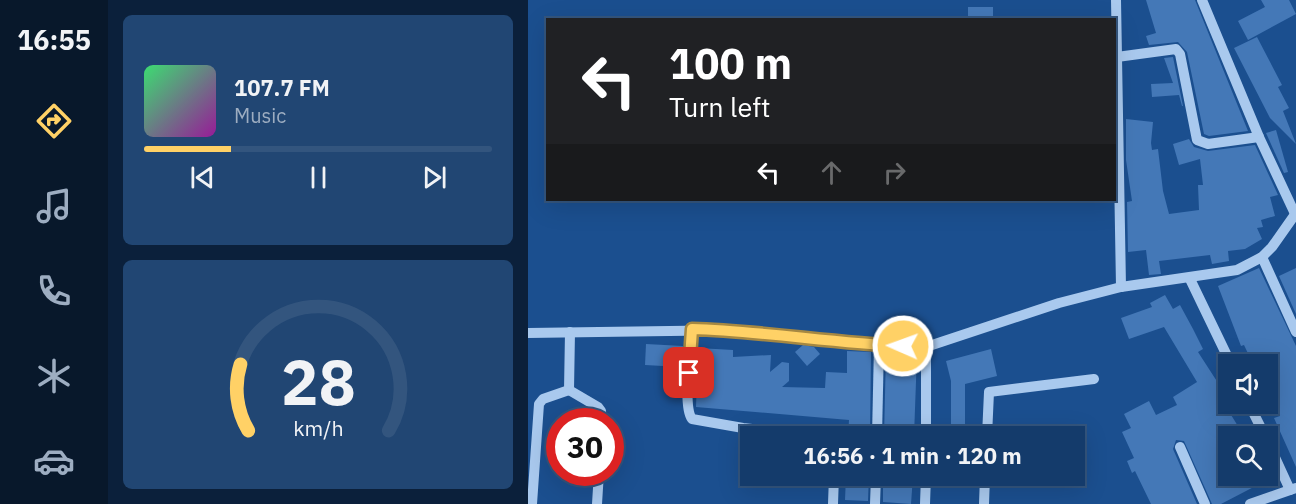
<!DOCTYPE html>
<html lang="en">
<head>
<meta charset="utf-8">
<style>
  body { margin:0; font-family:"IBM Plex Sans",sans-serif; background:#214673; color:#f1f3f6; height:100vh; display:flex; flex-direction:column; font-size:22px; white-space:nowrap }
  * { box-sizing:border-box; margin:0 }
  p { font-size:20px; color:#9dadc1 }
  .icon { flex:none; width:33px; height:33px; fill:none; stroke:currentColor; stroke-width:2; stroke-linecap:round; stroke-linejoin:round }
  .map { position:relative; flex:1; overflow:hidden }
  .drawer { display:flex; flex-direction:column; gap:15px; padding:15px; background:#0b203b; width:420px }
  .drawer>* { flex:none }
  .top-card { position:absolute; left:18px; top:18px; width:570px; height:183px; border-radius:0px; box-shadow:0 6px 24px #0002,0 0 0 2px #33557e; background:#202124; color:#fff; overflow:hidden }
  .buttons { position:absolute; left:690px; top:354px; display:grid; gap:12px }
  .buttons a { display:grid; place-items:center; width:60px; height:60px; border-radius:0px; background:#143b6b; box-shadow:0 6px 24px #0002,0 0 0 2px #33557e; font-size:30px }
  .speed { position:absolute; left:18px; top:408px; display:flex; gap:12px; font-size:30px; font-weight:700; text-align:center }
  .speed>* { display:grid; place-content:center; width:78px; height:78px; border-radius:50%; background:#143b6b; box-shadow:0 6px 24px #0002,0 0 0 2px #33557e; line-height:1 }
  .speed .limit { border:9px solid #d22; background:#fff; color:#111 }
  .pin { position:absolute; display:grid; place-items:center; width:51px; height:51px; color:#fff; margin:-26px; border-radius:12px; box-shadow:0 3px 9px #0006 }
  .me { position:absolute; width:66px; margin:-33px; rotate:272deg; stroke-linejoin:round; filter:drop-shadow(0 0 4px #0008) }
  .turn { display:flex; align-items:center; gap:21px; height:126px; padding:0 24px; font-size:27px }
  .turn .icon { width:78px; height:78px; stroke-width:2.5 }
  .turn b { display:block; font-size:42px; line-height:51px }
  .lanes { display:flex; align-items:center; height:57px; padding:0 24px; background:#0003; justify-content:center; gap:30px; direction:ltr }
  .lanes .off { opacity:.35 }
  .drawer .card { flex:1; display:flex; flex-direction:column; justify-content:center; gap:9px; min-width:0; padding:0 21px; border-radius:9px; background:#214673 }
  .drawer .dial { align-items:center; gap:0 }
  .dial svg { height:156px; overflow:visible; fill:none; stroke:#33557e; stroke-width:7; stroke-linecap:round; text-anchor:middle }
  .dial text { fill:#f1f3f6; stroke:none }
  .song { display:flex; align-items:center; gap:18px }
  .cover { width:72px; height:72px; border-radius:9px; background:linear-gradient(135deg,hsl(140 70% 55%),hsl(300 70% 35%)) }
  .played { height:6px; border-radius:3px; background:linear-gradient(90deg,#ffd166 25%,#33557e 25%) }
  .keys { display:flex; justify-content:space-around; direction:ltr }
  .trip { position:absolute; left:212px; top:426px; width:345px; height:60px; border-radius:0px; background:#143b6b; box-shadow:0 6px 24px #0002,0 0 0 2px #33557e; font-weight:700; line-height:60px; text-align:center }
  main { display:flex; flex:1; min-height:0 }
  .menu { display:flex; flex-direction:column; width:108px; justify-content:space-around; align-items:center; background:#08182b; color:#9dadc1 }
  .menu .icon { width:42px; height:42px }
  .menu .current { color:#ffd166 }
  .menu b { font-size:27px; color:#f1f3f6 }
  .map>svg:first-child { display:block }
  .building { fill:#4478b7 }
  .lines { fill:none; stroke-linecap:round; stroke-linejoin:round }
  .minor { stroke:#a9c9ee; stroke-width:10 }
  .route-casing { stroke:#a68842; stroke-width:15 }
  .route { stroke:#ffd166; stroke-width:10 }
</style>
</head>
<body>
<main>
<nav class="menu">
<b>16:55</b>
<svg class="icon current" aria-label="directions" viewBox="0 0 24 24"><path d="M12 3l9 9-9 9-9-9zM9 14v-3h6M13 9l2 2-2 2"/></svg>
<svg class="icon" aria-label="music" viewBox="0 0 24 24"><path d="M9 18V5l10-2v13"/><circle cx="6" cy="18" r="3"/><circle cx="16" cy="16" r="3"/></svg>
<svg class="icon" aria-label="phone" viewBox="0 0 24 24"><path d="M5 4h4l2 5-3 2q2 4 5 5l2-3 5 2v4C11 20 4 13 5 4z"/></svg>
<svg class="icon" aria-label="climate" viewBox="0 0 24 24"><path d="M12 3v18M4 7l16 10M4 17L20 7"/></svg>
<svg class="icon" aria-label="car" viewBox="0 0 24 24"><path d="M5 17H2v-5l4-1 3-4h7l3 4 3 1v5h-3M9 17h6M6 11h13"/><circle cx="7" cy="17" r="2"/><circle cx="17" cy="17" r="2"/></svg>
</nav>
<section class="drawer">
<div class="card">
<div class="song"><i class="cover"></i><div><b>107.7 FM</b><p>Music</p></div></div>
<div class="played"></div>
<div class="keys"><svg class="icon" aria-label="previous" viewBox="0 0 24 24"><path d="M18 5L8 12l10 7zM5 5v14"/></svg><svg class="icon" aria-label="pause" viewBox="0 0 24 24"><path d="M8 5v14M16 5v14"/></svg><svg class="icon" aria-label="next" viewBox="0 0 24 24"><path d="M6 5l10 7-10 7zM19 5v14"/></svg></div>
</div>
<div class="card dial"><svg viewBox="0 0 100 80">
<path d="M14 69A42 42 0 1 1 86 69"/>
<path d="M14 69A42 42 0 0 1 10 35" stroke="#ffd166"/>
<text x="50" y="56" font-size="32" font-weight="700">28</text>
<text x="50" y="72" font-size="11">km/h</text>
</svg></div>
</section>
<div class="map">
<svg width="768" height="504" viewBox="0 0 768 504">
  <rect width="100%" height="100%" fill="#1b4f8f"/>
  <g class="building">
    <path d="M618,0H667L720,131L681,136L676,134L659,52L650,42L621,45L618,36L628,33Z"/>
    <path d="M733,0H761L768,14L720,40L710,21L737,7Z"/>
    <rect x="440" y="7" width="25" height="13"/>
    <path d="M729,37L754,85L750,87L761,108L755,111L768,144L742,118L706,48Z"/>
    <path d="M645,57L655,106H654L651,95L624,97L623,84L645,83L636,58Z"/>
    <path d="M598,119L625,122L623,143L624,150L630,149L635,191L641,214L671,210L670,185H675L672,159L651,165L645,144L661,139L666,147L680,151L727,145L750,195L742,197L747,216L733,220L735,227L729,228L734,239L717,249L700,251L701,261L684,264L682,255L631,261L633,274L621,275L618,250L600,252L599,202L604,201L598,160Z"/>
    <path d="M748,130L760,172L756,173L738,133Z"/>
    <path d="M731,268L768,346V467L746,418L752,416L740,387V364H725L716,345L713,346L690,286Z"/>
    <path d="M768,268V314L751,276Z"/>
    <path d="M637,295L645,309L652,305L665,329L675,349L670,352L692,386L700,403L697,405L716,436H700V476H747L693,504H684L656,441L648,440L645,449L669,504H623L607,471L604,473L599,461L606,458L594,432L603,428L596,414L621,401L628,415L649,405L645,397L669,382L636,327L601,339L593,318L624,307L622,303Z"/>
    <path d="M118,344L155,346L153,367L117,365Z"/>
    <path d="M275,345L286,347L292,354L279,366L267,352Z"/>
    <path d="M170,348L205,350V357L243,355L242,372L254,362L261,363V381L254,387L297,388L298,372L319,373V351L343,352L342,436H320L321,420L168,407Z"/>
    <path d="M463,349L469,376L437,384V436H423V381L418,361Z"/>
    <path d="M358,353L389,354L386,436H356Z"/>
    <path d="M318,476H341L340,501L317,500Z"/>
    <path d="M355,476H385L383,504L355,502Z"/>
  </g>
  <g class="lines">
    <g class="minor">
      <path d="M588,0L593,287"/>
      <path d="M674,0L731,137L768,216"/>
      <path d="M589,57L648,49L652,54L669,140L680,144L731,137"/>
      <path d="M734,257L768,332"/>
      <path d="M662,279L703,364"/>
      <path d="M164,329C163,347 154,406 164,419L215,428L291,436"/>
      <path d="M0,333L212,330L327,344L398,347L531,303L593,287L709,270L734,257L744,247L768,213"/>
      <path d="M398,347V436"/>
      <path d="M41,390L70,407L73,411L74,422"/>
      <path d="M721,404L737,436"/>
      <path d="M349,436L351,345"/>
      <path d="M459,436L461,392L566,379"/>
      <path d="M740,442L762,490L768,488"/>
      <path d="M652,447L677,504"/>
      <path d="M4,504L11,404L15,399L41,390L42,332"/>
      <path d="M69,504L71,472"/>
      <path d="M305,504L306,476"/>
      <path d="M347,504L348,476"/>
      <path d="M397,504L398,476"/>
      <path d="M456,504L457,476"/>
      <path d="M722,504L762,490"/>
    </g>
  </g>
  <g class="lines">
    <defs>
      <path id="route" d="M161,373L164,329C235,331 304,343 375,346"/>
    </defs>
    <use href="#route" class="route-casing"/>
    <use href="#route" class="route"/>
  </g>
</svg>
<div class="buttons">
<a><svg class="icon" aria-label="sound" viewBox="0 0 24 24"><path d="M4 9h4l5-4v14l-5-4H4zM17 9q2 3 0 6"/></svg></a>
<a><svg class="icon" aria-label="search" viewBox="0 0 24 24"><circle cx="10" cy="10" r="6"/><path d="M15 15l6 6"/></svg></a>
</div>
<div class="speed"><div class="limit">30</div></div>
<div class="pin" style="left:161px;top:373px;background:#d93025"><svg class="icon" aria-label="arrive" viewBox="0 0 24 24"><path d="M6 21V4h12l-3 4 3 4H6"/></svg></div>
<svg class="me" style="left:375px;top:346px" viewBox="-20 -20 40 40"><circle r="17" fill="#ffd166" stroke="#fff" stroke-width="3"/><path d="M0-11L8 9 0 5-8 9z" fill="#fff"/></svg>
<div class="trip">16:56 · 1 min · 120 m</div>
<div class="top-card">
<div class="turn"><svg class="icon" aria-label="left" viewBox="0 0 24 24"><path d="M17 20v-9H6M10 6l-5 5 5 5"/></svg><div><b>100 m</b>Turn left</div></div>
<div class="lanes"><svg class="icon" aria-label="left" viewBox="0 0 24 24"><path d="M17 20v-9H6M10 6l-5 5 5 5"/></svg><svg class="icon off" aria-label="ahead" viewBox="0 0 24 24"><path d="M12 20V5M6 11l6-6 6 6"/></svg><svg class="icon off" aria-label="right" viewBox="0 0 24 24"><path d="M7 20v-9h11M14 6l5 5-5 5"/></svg></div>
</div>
</div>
</main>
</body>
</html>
